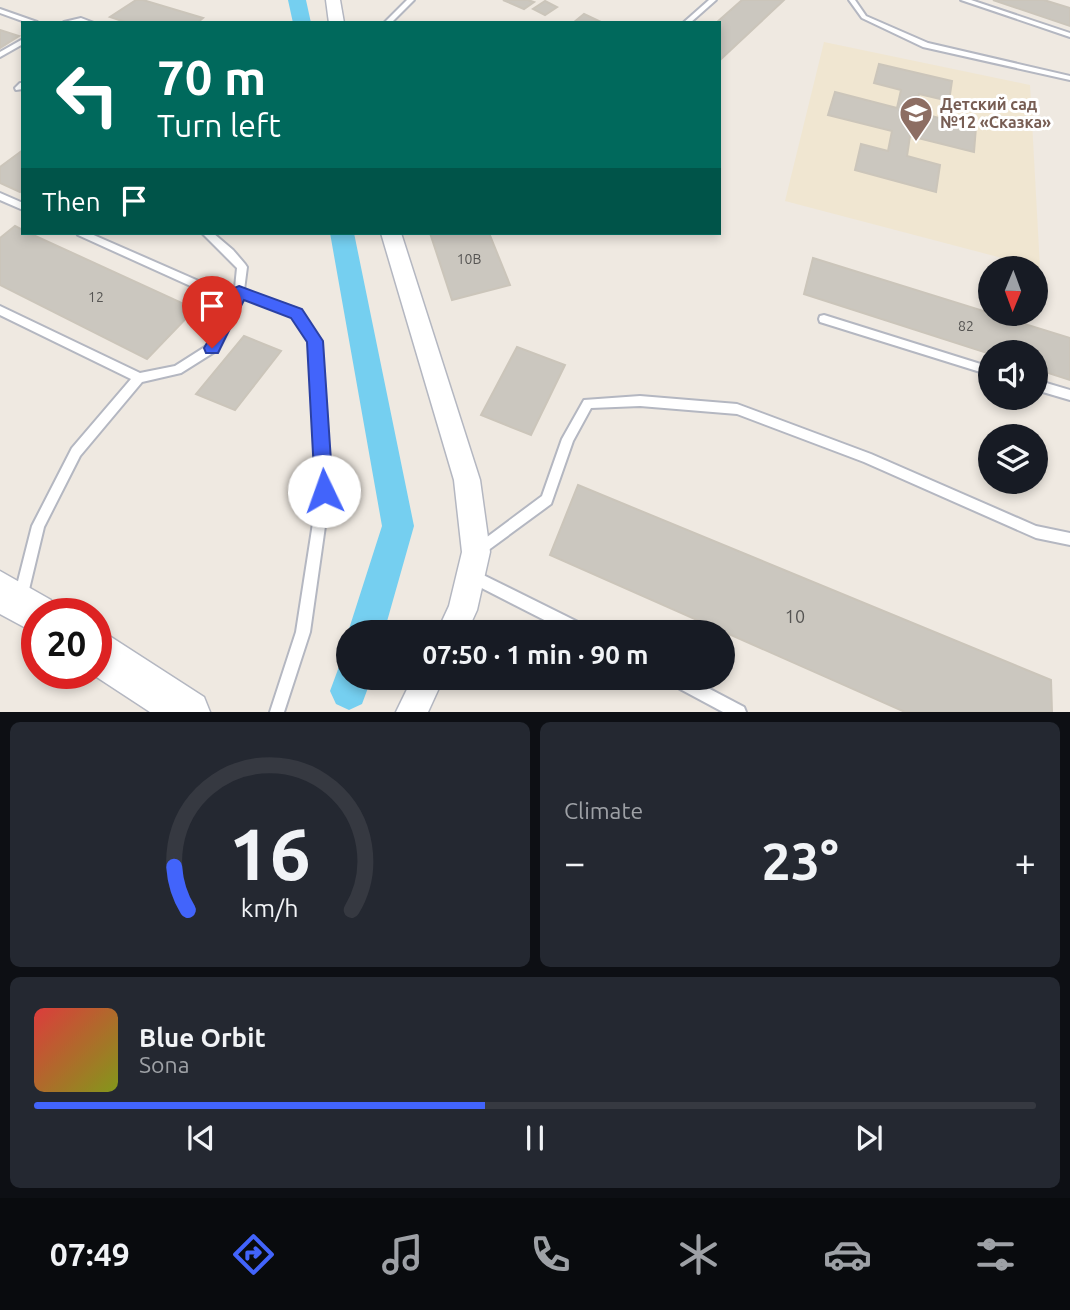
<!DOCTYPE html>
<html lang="en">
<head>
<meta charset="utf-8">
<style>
  body { margin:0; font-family:Ubuntu,sans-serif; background:#242831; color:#f1f3f6; height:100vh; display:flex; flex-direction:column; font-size:26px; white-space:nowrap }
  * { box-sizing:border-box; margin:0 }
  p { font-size:23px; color:#9ea1a6 }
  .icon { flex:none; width:38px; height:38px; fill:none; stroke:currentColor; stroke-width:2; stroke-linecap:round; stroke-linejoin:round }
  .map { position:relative; height:712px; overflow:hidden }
  .panel { display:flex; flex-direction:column; gap:10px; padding:10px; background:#0d0f14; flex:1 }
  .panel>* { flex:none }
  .hud { position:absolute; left:21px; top:21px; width:700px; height:214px; border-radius:0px; box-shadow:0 4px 10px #0003; background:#00695c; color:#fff; overflow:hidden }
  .needle { width:46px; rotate:181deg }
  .tools { position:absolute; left:978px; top:256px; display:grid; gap:14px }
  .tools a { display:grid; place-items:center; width:70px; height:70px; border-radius:50%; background:#171b24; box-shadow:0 4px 10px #0003; font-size:35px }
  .speed { position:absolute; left:21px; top:598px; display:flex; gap:14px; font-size:35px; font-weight:700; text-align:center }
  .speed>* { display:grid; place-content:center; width:91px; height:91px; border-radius:50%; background:#171b24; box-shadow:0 4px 10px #0003; line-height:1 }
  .speed .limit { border:10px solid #d22; background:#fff; color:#111 }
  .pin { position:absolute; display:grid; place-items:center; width:60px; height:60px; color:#fff; margin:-72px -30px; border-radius:50% 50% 50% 0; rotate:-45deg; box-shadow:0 0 7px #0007 }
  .pin .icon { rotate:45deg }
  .me { position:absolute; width:77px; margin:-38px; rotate:357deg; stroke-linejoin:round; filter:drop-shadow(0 0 5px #0008) }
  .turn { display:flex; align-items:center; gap:24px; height:147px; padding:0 21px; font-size:32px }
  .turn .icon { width:91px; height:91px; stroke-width:2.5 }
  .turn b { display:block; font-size:49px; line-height:60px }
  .then { display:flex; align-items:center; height:66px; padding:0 21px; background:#0003; gap:14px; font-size:26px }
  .big { font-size:52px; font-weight:700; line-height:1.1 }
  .panel .card { flex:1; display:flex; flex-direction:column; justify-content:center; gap:10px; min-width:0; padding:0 24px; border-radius:10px; background:#242831 }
  .panel .dial { align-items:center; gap:0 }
  .dial svg { height:182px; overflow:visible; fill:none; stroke:#363941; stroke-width:7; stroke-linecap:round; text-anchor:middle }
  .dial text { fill:#f1f3f6; stroke:none }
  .song { display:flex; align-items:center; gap:21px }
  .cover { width:84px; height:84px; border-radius:10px; background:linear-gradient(135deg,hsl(0 70% 55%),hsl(70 70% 35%)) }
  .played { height:7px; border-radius:4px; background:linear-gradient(90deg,#4264fb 45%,#363941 45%) }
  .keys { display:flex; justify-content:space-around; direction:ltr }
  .heat { display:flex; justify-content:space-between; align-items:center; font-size:38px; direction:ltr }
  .panel .tiles { flex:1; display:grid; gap:10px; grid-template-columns:1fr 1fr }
  .card:last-child { grid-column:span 2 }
  .trip { position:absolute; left:336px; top:620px; width:399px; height:70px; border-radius:35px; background:#171b24; box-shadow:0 4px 10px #0003; font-weight:700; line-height:70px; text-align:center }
  .tabs { display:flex; height:112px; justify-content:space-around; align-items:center; background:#090b0e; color:#9ea1a6 }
  .tabs .icon { width:49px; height:49px }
  .tabs .active { color:#4264fb }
  .tabs b { font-size:32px; color:#f1f3f6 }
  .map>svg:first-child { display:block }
  .education { fill:#f0e6d1 }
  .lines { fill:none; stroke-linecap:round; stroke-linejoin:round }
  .canal { fill:#75cff0; fill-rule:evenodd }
  .building { fill:#cbc7bf; stroke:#cbc5ba; stroke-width:2 }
  .lane-casing { stroke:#b4b7c1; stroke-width:4 }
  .street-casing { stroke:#b4b7c1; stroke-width:3 }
  .secondary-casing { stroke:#b4b7c1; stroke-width:3 }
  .lane { fill:#fff; fill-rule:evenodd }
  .street { fill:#fff; fill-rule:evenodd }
  .secondary { fill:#fff; fill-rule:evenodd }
  .route { fill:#4264fb; stroke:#2b41a3; stroke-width:2 }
  .labels { text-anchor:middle; stroke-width:6; stroke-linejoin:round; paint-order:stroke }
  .number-label { font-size:14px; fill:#555452 }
  .far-education-label { font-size:16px; font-weight:bold; fill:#785e54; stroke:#fff; text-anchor:start }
  .near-number-label { font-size:18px; fill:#555452 }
</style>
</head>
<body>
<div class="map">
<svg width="1070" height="712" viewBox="0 0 1070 712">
  <rect width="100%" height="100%" fill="#efe9e1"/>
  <path class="education" d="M824,42L1030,85L1040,268L785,201Z"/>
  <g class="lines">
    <g class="canal">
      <path d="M288,0H306L311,23H293Z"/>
      <path d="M330,233H354L414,526L384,632H348L382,526Z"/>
      <path d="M348,660V677H372L362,704L349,710L336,704L330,691L340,664Z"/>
    </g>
  </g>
  <g class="building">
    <path d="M136,0H143L203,18L197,23H128L110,17Z"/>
    <path d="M503,0H528L534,2L524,9Z"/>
    <path d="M742,0H784L719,61V23H716Z"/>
    <path d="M993,0H1044L1070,8V26Z"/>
    <path d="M545,1L557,7L545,15L533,9Z"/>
    <path d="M584,14L603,23H573Z"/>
    <path d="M0,30L19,36L0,48Z"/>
    <path d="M879,64L952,81L949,101L919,94L915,112L976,127L974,152L910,136L907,156L940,165L936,192L855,170L861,144L888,151L892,131L828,115L835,92L897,108L901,90L874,83Z"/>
    <path d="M23,150V189L20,192L0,183V167Z"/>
    <path d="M15,226L23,230V233H29L195,309L147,359L0,285V238Z"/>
    <path d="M430,233H489L510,285L452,300Z"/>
    <path d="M813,258L1070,338V380L1036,369V352H990V354L804,294Z"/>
    <path d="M244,336L281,351L235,410L196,394Z"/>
    <path d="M517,347L565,365L531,435L481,415Z"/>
    <path d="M578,485L1051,680L1052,712H905L550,555Z"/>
  </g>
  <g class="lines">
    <defs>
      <g id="lane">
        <path d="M407,0H414L391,23H384Z"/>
        <path d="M709,0H716L690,23H683Z"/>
        <path d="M849,0H855L866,16L928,43L1070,76V80L923,47L862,18Z"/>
        <path d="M961,0H971L1070,33V37Z"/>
        <path d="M0,9L37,22L38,23H28L0,13Z"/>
        <path d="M81,18L94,23H63L64,22Z"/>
        <path d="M23,39V44L0,57V52Z"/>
        <path d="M20,83H23V89L16,90L15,88Z"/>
        <path d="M0,193L23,203V210L0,200Z"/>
        <path d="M77,233H89L210,286L235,288L237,268L202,233H213L233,250L245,264L247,267L244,290L300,310L320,341L330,491L310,632L284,712H270L296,632L318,491L310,342L292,316L242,297L234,319L216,351L181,373L142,382L80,456L44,527L26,602L21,604L16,602L14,597L32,526L72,448L131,379L0,315V306L140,373L175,366L208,345L224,318L233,296L206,293L78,235Z"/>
        <path d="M824,315L990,367V375L820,322L819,319L820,316Z"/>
        <path d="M1036,380L1070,390V400L1036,390Z"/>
        <path d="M640,396L737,404L871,454L1036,526L1070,533V545L1036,538L864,462L737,414L640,406L591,408L573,441L551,504L483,554L479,556L475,554L473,550L475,546L542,496L562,439L584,400Z"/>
        <path d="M473,570L588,627L590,632H568L468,581L467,576L468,571Z"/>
        <path d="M665,677H687L744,707L746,712H723L667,682Z"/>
      </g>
      <g id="street">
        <path d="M326,0H340L344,23H329Z"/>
        <path d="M381,233H401L480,480L490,552L477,610L467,632H437L449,606L462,552L454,480Z"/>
        <path d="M413,677H444L428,712H396Z"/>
      </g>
      <g id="secondary">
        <path d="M0,571L51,600L57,614H37V634L0,614Z"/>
        <path d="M96,632L111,637L204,697L210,712H150L92,674H96Z"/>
      </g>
    </defs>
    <use href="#lane" class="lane-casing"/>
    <use href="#street" class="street-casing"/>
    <use href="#secondary" class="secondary-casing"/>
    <use href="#lane" class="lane"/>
    <use href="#street" class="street"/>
    <use href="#secondary" class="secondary"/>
  </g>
  <path class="route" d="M239,286L302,309L323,341L333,491L330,498L324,500L317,498L315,491L307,342L291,318L244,300L218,353H206L204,348L222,317L234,288Z"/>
  <defs>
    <symbol id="school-pin" viewBox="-11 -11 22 30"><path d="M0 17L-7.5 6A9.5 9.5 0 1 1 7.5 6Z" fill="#8d6e63" stroke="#fff"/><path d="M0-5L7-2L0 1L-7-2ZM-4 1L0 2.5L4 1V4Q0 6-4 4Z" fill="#fff"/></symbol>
  </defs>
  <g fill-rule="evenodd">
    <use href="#school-pin" x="897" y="94" width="38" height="52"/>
  </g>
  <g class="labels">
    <g class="number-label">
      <text x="469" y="264">10В</text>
      <text x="96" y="302">12</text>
      <text x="966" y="331">82</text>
    </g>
    <g class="far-education-label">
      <text x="940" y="110">Детский сад<tspan x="940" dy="18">№12 «Сказка»</tspan></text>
    </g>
    <g class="near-number-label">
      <text x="795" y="623">10</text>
    </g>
  </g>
</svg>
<div class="tools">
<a><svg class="needle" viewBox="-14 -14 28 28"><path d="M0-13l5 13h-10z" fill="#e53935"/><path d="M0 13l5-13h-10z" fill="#9ea1a6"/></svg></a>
<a><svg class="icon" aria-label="sound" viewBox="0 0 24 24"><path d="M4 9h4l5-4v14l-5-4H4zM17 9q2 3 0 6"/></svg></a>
<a><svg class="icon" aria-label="layers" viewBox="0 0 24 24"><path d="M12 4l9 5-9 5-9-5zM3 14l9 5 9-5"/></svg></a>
</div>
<div class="speed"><div class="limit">20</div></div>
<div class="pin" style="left:212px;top:348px;background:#d93025"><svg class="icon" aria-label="arrive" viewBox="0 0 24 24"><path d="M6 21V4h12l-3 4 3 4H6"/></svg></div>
<svg class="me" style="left:324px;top:491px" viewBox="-20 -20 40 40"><circle r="19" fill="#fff"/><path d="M0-13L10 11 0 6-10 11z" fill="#4264fb"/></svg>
<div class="trip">07:50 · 1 min · 90 m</div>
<div class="hud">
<div class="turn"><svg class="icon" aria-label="left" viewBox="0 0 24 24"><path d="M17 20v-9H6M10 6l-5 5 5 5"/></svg><div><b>70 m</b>Turn left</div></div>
<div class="then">Then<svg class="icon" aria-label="arrive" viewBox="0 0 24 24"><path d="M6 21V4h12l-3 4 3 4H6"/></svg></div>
</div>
</div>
<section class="panel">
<div class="tiles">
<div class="card dial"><svg viewBox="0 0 100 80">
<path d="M14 69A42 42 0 1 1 86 69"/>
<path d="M14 69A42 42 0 0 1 8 50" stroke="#4264fb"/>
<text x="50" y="56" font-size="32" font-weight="700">16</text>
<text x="50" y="72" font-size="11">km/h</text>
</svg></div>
<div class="card"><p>Climate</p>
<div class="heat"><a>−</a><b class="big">23°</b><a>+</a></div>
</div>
<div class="card">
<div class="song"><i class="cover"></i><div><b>Blue Orbit</b><p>Sona</p></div></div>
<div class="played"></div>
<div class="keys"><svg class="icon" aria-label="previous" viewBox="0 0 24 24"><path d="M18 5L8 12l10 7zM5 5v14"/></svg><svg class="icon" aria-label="pause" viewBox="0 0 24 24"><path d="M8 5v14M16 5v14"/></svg><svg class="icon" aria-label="next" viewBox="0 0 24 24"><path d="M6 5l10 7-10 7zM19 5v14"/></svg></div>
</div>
</div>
</section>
<nav class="tabs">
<b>07:49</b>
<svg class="icon active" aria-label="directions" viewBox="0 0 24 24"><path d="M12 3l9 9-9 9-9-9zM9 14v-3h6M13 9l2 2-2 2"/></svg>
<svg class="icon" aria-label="music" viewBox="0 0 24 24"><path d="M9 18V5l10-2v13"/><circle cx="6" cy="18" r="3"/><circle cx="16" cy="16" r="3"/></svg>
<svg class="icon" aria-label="phone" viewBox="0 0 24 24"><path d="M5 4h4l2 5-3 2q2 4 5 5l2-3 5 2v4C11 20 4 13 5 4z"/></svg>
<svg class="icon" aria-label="climate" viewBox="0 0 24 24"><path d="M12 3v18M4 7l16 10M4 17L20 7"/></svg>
<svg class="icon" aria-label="car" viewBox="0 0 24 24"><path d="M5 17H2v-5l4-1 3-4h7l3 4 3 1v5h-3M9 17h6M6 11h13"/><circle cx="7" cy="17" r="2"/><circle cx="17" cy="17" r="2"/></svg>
<svg class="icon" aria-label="filters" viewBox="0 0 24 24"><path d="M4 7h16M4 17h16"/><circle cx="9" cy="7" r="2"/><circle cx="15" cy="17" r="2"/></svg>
</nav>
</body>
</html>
